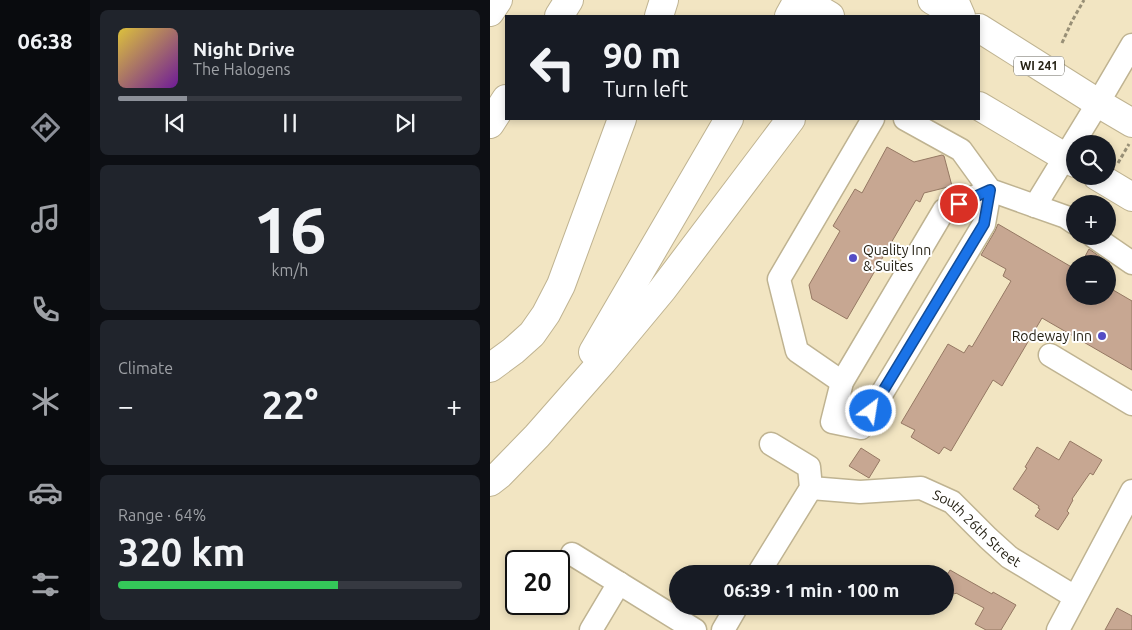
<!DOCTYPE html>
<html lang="en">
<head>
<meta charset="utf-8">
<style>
  body { margin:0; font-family:Ubuntu,sans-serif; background:#20242c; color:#f1f3f6; height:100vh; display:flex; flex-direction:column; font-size:19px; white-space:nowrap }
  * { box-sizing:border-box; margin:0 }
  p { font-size:16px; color:#9ea1a6 }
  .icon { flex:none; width:28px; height:28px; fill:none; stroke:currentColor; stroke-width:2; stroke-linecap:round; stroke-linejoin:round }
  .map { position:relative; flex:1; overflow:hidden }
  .drawer { display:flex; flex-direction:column; gap:10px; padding:10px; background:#0d0f14; width:400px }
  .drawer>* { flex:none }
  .top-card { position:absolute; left:15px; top:15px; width:475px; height:105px; border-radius:0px; box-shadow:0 2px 8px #0003; background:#171b24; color:#f1f3f6; overflow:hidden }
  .fabs { position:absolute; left:576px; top:135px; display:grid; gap:10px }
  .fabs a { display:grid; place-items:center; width:50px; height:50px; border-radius:50%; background:#171b24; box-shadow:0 2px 8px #0003; font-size:25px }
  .speed { position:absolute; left:15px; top:550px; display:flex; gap:10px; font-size:25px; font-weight:700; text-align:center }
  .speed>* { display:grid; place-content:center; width:65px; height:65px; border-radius:50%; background:#171b24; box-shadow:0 2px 8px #0003; line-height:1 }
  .speed .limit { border:2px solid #111; border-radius:8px; background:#fff; color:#111 }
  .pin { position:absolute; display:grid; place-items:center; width:42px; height:42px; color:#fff; margin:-21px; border:2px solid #fff; border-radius:50%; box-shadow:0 1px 5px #0007 }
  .me { position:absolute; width:55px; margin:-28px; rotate:31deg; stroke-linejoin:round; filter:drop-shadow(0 0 4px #0008) }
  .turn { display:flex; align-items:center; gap:18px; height:105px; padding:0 15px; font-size:22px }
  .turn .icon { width:65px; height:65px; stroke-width:2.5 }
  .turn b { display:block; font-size:35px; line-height:42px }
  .big { font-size:38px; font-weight:700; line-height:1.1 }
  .drawer .tile { flex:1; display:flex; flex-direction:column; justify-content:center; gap:8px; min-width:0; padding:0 18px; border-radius:8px; background:#20242c }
  .drawer .dial { align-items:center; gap:0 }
  .dial b { font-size:65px; line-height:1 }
  .song { display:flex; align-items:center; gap:15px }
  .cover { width:60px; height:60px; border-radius:8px; background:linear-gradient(135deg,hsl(50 70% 55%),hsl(280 70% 35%)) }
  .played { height:5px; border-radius:2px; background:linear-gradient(90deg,#8c9099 20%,#363941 20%) }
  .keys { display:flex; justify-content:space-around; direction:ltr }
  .heat { display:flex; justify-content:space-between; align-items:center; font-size:28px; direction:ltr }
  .charge { height:8px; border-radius:4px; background:linear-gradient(90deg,#34c759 64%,#363941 0) }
  .trip { position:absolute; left:179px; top:565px; width:285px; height:50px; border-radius:25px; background:#171b24; box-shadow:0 2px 8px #0003; font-weight:700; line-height:50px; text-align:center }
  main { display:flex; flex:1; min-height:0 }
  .dock { display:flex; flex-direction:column; width:90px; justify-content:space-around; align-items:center; background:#090b0e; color:#9ea1a6 }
  .dock .icon { width:35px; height:35px }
  .dock .selected { color:#8c9099 }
  .dock b { font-size:22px; color:#f1f3f6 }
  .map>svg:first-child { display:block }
  .building { fill:#c7a792; stroke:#957863 }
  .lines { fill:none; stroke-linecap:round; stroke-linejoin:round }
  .minor-casing { stroke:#bfb391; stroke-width:25 }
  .major-casing { stroke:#bfb391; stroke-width:30 }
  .highway-casing { stroke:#bfb391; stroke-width:30 }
  .path { stroke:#988f76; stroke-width:3; stroke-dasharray:4 2.5; stroke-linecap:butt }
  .minor { stroke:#fff; stroke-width:22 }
  .major { stroke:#fff; stroke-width:28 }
  .highway { stroke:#fff; stroke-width:28 }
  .route-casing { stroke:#114b97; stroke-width:12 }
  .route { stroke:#1a73e8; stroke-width:9 }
  .poi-dot { fill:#544dc5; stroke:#fff; stroke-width:2 }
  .labels { text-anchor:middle; stroke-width:4; stroke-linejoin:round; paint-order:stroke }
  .shield { fill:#fff; stroke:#66645a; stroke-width:1 }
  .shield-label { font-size:12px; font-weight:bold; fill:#252114 }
  .poi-label { font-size:14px; fill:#252114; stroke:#fff; text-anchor:start }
  .street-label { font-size:14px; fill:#252114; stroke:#fff }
</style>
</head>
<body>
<main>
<nav class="dock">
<b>06:38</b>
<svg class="icon selected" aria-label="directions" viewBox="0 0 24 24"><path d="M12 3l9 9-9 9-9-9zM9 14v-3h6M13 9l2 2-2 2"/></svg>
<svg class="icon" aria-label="music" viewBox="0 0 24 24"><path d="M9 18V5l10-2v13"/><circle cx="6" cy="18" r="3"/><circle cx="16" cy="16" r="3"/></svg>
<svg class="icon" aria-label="phone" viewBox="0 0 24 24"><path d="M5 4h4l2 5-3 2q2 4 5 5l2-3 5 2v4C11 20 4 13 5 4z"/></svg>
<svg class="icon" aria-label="climate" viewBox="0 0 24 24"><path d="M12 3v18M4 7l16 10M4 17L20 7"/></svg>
<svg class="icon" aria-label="car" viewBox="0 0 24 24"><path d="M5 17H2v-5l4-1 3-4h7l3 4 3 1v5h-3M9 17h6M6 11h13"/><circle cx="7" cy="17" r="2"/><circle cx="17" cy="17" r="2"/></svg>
<svg class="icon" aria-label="filters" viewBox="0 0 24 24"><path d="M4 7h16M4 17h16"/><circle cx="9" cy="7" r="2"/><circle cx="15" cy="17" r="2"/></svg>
</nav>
<section class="drawer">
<div class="tile">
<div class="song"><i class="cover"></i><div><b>Night Drive</b><p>The Halogens</p></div></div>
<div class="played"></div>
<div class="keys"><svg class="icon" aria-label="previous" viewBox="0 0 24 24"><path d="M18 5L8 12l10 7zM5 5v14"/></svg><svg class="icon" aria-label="pause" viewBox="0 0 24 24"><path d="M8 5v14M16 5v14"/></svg><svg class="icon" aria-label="next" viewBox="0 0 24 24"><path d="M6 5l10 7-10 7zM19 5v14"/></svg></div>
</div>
<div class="tile dial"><b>16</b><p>km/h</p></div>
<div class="tile"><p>Climate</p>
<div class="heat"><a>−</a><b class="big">22°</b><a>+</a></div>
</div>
<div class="tile"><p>Range · 64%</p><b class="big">320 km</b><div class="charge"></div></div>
</section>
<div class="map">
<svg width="642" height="630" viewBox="0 0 642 630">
  <rect width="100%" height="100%" fill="#f2e5c2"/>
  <g class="building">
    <path d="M397,147L424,162L452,155L454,156L462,186L434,193L430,202L426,200L357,319L322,299L319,285L350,231L343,226L365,189L372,193Z"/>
    <path d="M508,224L585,269V296H618V287L642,301V370L552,318L512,386L503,380L461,451L454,447L449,454L421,437L425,430L411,423L458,344L474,353L479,345L482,347L521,281L513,276L516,269L491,255L505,231Z"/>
    <path d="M599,249L620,264H591Z"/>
    <path d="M580,441L612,460L603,475L600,473L582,499L583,500L577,511L579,513L568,530L545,516L550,509L548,508L549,506L523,489L537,468L535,467L547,447L569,460Z"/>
    <path d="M371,448L390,460L379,478L359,466Z"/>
    <path d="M460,570L502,594L503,592L526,605L511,630H496L485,624L494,608L466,593L465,594L455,588V579Z"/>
    <path d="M627,608L642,616V630H615Z"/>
  </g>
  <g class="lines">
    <defs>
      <g id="minor">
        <path d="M415,119L471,150L500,190L576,217L585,223"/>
        <path d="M500,190L494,224L371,428L342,422L352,382L454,210Z"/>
        <path d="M545,206L608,103L642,45"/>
        <path d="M603,236L642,263"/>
        <path d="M560,355L642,404"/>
        <path d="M352,382L307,351L289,279L383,119"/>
        <path id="s1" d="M321,488L370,492L431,488L462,502L498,538L519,557L585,597"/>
        <path d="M82,554L205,630"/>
        <path d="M268,574L321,488L319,467L281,444"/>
        <path d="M101,630L129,583"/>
        <path d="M233,630L247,606"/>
        <path d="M568,630L642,491"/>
      </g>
      <g id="major">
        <path d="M313,0L340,16"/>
        <path d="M442,0L470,16"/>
        <path d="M489,28L608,103L642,123"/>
        <path d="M489,106L585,163"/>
        <path d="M607,176L642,197"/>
      </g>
      <g id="highway">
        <path d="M464,0L471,16"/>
        <path d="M0,12L8,0"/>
        <path d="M69,16L79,0"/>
        <path d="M169,16L174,0"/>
        <path d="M299,16L308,0"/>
        <path d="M0,124L16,99"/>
        <path d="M103,352L239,119"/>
        <path d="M0,368L23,351L42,334L56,314L71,285L132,119"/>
        <path d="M0,482L9,475L47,436L113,361L172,290L301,119"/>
      </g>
    </defs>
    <use href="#minor" class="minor-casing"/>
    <use href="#major" class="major-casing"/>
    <use href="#highway" class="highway-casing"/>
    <g class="path">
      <path d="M572,43L582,21L594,0"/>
      <path d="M628,163L639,144"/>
    </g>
    <use href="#minor" class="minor"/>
    <use href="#major" class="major"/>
    <use href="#highway" class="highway"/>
  </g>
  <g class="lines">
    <defs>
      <path id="route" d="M381,411L494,224L500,190L469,204"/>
    </defs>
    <use href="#route" class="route-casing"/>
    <use href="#route" class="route"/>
  </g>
  <g class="poi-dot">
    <circle cx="363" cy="258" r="5"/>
    <circle cx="612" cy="336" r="5"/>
  </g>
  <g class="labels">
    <rect class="shield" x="524" y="56.5" width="50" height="19" rx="4"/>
    <g class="shield-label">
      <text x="549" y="70">WI 241</text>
    </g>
    <g class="poi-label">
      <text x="373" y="255">Quality Inn<tspan x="373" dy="16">&amp; Suites</tspan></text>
      <text x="602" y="341" text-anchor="end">Rodeway Inn</text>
    </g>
    <g class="street-label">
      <text dy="5" stroke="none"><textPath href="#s1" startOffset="180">South 26th Street</textPath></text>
    </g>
  </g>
</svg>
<div class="fabs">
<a><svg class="icon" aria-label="search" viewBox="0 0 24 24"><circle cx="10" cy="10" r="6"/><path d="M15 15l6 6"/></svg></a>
<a>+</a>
<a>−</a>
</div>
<div class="speed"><div class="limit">20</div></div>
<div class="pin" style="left:469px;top:204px;background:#d93025"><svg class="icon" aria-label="arrive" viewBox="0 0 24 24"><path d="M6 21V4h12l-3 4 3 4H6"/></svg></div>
<svg class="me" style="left:381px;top:411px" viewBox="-20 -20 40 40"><circle r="17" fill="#1a73e8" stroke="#fff" stroke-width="3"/><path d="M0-11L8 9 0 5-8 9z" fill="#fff"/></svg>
<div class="trip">06:39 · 1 min · 100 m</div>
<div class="top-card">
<div class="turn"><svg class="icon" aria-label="left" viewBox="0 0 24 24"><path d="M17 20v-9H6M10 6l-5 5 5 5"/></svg><div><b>90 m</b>Turn left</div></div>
</div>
</div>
</main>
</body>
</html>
